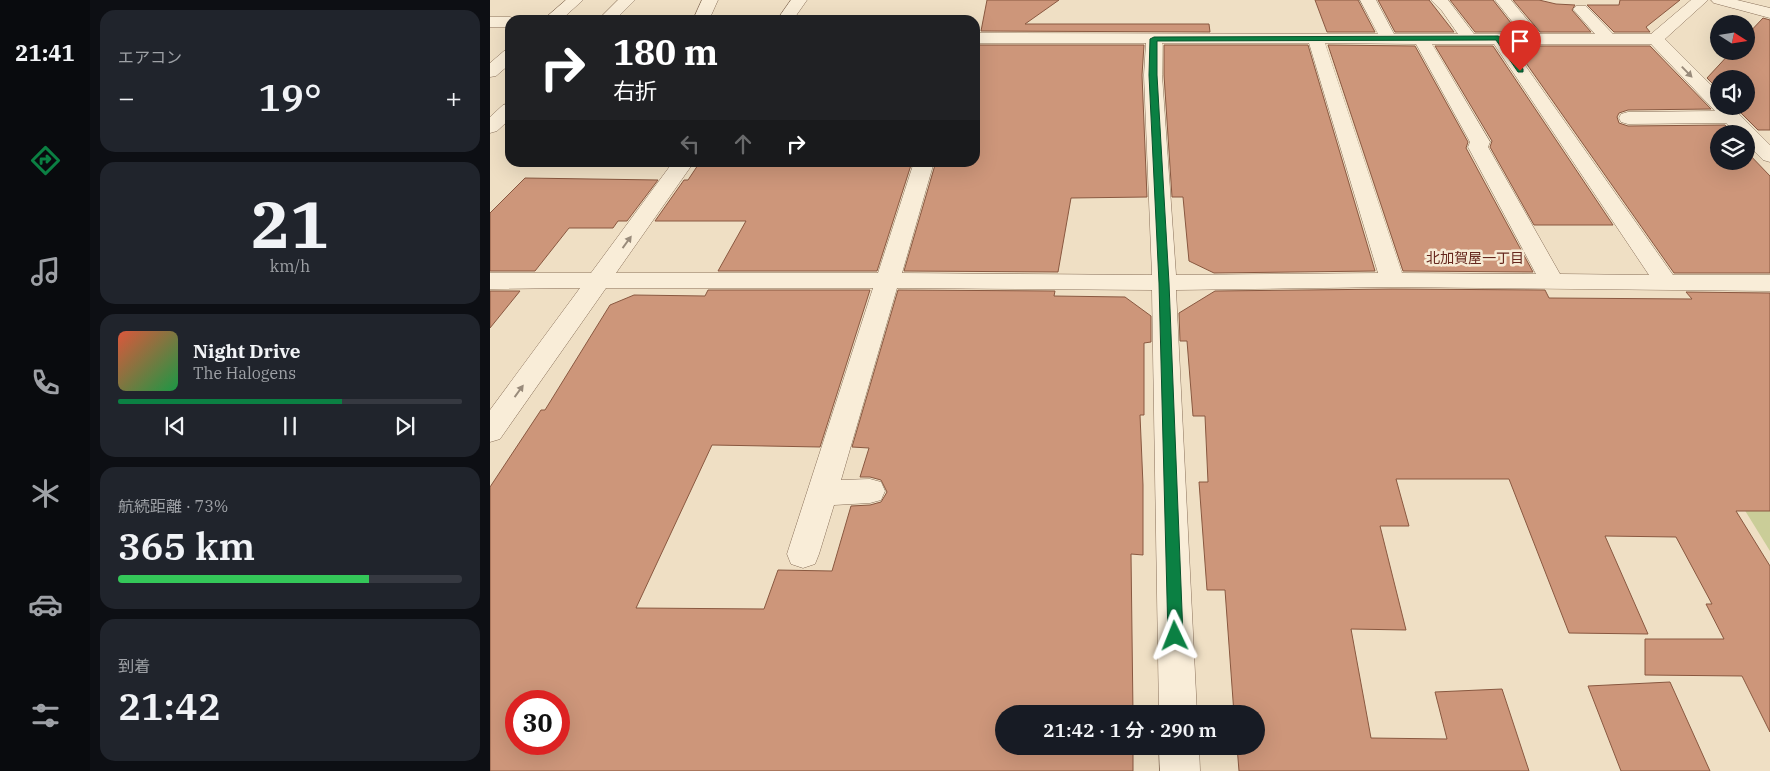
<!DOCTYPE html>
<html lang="ja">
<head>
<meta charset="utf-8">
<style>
  body { margin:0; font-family:"IBM Plex Serif","Noto Sans JP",serif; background:#20242c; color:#f1f3f6; height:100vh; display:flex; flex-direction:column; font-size:19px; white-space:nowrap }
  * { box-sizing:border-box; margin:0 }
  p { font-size:16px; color:#9ea1a6 }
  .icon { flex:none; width:28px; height:28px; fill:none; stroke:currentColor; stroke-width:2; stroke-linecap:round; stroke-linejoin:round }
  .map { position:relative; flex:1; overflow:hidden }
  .details { display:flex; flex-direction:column; gap:10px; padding:10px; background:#0d0f14; width:400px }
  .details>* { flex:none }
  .hud { position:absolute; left:15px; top:15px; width:475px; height:152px; border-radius:15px; box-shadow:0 5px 20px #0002; background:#202124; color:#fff; overflow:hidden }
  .needle { width:32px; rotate:102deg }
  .controls { position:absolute; left:1220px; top:15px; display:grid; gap:10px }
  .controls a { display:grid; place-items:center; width:45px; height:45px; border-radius:50%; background:#171b24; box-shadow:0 5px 20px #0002; font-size:25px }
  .speed { position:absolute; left:15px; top:690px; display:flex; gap:10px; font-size:25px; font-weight:700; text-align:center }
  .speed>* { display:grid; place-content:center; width:65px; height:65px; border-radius:50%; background:#171b24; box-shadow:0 5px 20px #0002; line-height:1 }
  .speed .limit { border:8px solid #d22; background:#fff; color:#111 }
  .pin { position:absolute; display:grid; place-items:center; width:42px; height:42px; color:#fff; margin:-51px -21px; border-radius:50% 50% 50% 0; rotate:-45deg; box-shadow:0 0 5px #0007 }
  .pin .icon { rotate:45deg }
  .me { position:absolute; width:55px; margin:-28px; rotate:358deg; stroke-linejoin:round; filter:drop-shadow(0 0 4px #0008) }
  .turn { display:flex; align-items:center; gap:18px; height:105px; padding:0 25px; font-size:22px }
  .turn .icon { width:65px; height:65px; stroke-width:2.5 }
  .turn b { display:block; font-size:35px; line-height:42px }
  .lanes { display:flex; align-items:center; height:48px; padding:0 25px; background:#0003; justify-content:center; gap:25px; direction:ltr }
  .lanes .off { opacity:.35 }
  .big { font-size:38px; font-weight:600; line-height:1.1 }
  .details .tile { flex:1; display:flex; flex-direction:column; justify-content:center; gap:8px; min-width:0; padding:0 18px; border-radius:15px; background:#20242c }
  .details .dial { align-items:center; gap:0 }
  .dial b { font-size:65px; line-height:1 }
  .song { display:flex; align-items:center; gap:15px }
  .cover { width:60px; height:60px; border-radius:8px; background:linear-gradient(135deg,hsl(10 70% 55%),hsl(140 70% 35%)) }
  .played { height:5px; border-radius:2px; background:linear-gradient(90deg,#0b8043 65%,#363941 65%) }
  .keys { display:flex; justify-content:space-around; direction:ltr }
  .heat { display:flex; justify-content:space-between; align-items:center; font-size:28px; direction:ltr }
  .charge { height:8px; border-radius:4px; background:linear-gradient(90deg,#34c759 73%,#363941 0) }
  .trip { position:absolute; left:505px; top:705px; width:270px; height:50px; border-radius:25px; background:#171b24; box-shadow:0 5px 20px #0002; font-weight:600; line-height:50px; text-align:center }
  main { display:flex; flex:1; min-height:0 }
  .tab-bar { display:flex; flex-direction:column; width:90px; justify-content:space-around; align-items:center; background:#090b0e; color:#9ea1a6 }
  .tab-bar .icon { width:35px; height:35px }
  .tab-bar .current { color:#0b8043 }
  .tab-bar b { font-size:22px; color:#f1f3f6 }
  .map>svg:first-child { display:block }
  .green { fill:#cacd98 }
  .building { fill:#cd967a; stroke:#895840; fill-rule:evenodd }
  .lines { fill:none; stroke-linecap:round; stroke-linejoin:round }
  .minor-casing { stroke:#89705a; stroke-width:1 }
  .minor { fill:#f9edd8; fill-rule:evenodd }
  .oneway { fill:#998b7b }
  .route { fill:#0b8043; stroke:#07532c }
  .labels { text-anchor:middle; stroke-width:5; stroke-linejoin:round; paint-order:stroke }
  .neighbourhood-label { font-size:14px; fill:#66271d; stroke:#f6ead4 }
</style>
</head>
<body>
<main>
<nav class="tab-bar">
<b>21:41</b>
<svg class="icon current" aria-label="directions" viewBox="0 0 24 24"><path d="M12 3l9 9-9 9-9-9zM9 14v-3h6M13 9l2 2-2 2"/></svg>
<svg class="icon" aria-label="music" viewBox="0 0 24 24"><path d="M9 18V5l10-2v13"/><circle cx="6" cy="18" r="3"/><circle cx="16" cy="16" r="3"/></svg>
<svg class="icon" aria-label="phone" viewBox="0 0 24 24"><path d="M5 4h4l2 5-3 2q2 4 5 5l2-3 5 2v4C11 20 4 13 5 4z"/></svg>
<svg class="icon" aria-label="climate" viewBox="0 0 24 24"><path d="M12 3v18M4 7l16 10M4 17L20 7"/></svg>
<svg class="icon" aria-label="car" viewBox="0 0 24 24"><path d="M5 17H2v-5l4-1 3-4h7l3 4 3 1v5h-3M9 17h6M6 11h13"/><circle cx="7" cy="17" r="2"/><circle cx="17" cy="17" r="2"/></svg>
<svg class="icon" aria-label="filters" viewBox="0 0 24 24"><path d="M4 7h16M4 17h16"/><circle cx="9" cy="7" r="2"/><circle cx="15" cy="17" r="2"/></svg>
</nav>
<section class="details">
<div class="tile"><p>エアコン</p>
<div class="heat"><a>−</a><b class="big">19°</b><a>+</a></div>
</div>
<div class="tile dial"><b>21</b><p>km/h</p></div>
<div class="tile">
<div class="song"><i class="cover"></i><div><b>Night Drive</b><p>The Halogens</p></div></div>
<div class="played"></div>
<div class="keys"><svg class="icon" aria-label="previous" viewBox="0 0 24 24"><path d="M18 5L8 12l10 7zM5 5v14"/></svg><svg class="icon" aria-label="pause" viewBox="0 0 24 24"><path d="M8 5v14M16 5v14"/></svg><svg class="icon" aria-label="next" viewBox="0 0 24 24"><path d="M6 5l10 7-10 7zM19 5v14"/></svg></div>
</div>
<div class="tile"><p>航続距離 · 73%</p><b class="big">365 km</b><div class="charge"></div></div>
<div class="tile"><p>到着</p><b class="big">21:42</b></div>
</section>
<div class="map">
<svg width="1280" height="771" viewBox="0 0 1280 771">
  <rect width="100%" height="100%" fill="#efdfc4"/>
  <path class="green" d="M1238,483H1280V551Z"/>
  <g class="building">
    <path d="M497,0H569L535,24H719L720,32L491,31Z"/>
    <path d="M825,0H868L885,32H837Z"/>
    <path d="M888,0H939L964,32H905Z"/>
    <path d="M960,0H1003L1028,32H985Z"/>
    <path d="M1023,0H1049L1066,4L1085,5L1082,10L1101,32H1050Z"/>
    <path d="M1130,0H1190L1156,27L1160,32H1124L1097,5H1129Z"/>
    <path d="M1273,18L1280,20V130H1268L1244,106H1256V79H1229V90L1217,78L1242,51H1256V36Z"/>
    <path d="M488,45H654L652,75L657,197L581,198L568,272L414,271L445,165H454L455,162H485V60Z"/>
    <path d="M674,45H818L885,271L724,273L699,261L693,197H682L674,75Z"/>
    <path d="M838,45L925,46L978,142L976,148L1043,272L913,271Z"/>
    <path d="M945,46H1003L1123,225H1044L1000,147L1002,141Z"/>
    <path d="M1024,46H1160L1221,109L1138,110L1129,113L1127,117L1129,123L1138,126L1235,125L1240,130H1235L1238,134H1229V161H1256V151L1280,176V273H1184Z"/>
    <path d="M208,165H421L387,271H228L256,221H165L194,180H198Z"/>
    <path d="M35,178L168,180L137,221H128L123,228H79L45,271H0V213Z"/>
    <path d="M902,289L1055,290L1059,298L1202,299L1196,292L1280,293V511H1246L1280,566V732L1252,676L1155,675V639H1234L1216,604H1222L1186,537L1115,536L1158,634L1079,633L1019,479H906L919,526H890L916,630L861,629L881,738L957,739L945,692L1012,689L1039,771H749L747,746H766V714H744L735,590H717L709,482H718L715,416H703L697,341H690L689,313L725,291Z"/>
    <path d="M218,290H380L330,447L222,445L146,608L274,609L288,570L342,571L361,506L380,505L391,502L397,492L391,480L380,477H370L379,448L362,447L408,290L565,291L564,296L635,297L661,316V342L654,343V415H650L653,485V555L641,554L643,714H514V746H643V771H0V487L51,410H55L120,305L144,295L215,296ZM26,701H69V744H26Z"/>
    <path d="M0,291H30L0,328Z"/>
    <path d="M1180,682L1220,771H1131L1098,686Z"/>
  </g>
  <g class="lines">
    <defs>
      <g id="minor">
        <path d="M76,0H93L71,20H53Z"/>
        <path d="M128,0H145L125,20H108Z"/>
        <path d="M212,0H228L219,20H203Z"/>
        <path d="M301,0H317L303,20H287Z"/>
        <path d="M870,0H886L904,34H968L952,11L941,0H958L984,34H1032L1005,0H1021L1049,34H1105L1083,9L1086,6H1096L1123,34H1161L1201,0H1218L1175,39L1229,93V106H1241L1280,145V162L1273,160L1256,143V134H1247L1236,123L1138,124L1131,122L1129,118L1131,114L1138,112L1225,111L1161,44H1020L1183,275H1280V291L902,287L686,290L707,714H669L662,290L407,288L351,480L380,479L391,482L395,491L391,500L380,503L344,505L329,554L325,564L313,568L301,564L297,554L383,288H116L10,439L0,442V410L90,288L0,289V273H101L183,162H204L126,273H388L424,162H444L412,273L662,275L654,75L656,43H485V33L888,34ZM672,43H819L888,273L686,275L672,75ZM835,43L926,44L980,142L978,147L1046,274L912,273ZM942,44H1004L1159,275L1070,274L998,147L1000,142Z"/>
        <path d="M1221,0H1247L1280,8V18L1224,3Z"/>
        <path d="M0,17H20L27,20H20V27H0Z"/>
        <path d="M20,50V64L6,76L0,77V63L14,51Z"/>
        <path d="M20,103V119L7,131L0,133V117L13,105Z"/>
        <path d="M669,746H709L710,771H670Z"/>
      </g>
    </defs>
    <use href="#minor" class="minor-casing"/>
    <use href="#minor" class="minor"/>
  </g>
  <defs><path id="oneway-solid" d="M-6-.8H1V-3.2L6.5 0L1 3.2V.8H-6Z" transform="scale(1.25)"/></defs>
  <g class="oneway">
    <use href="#oneway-solid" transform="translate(1197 72) rotate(46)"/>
    <use href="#oneway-solid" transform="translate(137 242) rotate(-54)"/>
    <use href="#oneway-solid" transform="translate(29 391) rotate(-54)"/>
  </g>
  <path class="route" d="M1008,36L1010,37L1033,69V72H1028L1006,40L667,41V75L679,283L693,636L691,640L685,642L680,640L678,636L669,283L659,75L660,39L664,37Z"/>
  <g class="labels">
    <g class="neighbourhood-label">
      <text x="985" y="263">北加賀屋一丁目</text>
    </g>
  </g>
</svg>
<div class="controls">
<a><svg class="needle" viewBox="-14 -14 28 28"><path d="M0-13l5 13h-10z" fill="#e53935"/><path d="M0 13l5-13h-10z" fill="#9ea1a6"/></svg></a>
<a><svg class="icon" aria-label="sound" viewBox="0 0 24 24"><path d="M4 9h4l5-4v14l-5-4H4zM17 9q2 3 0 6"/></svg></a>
<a><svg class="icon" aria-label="layers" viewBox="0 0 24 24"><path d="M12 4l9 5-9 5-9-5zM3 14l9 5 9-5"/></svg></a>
</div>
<div class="speed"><div class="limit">30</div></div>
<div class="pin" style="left:1030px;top:71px;background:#d93025"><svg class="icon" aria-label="arrive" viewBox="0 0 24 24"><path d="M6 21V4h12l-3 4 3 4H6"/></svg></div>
<svg class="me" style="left:685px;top:636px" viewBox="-20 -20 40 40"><path d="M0-17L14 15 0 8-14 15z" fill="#0b8043" stroke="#fff" stroke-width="4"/></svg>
<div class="trip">21:42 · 1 分 · 290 m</div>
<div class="hud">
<div class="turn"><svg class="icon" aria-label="right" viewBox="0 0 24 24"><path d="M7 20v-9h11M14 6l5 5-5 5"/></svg><div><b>180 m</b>右折</div></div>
<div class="lanes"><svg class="icon off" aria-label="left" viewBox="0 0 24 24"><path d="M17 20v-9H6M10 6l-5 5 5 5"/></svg><svg class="icon off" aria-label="ahead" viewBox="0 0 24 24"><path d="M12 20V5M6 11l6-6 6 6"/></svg><svg class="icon" aria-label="right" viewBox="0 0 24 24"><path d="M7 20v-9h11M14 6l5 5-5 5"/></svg></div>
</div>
</div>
</main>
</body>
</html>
